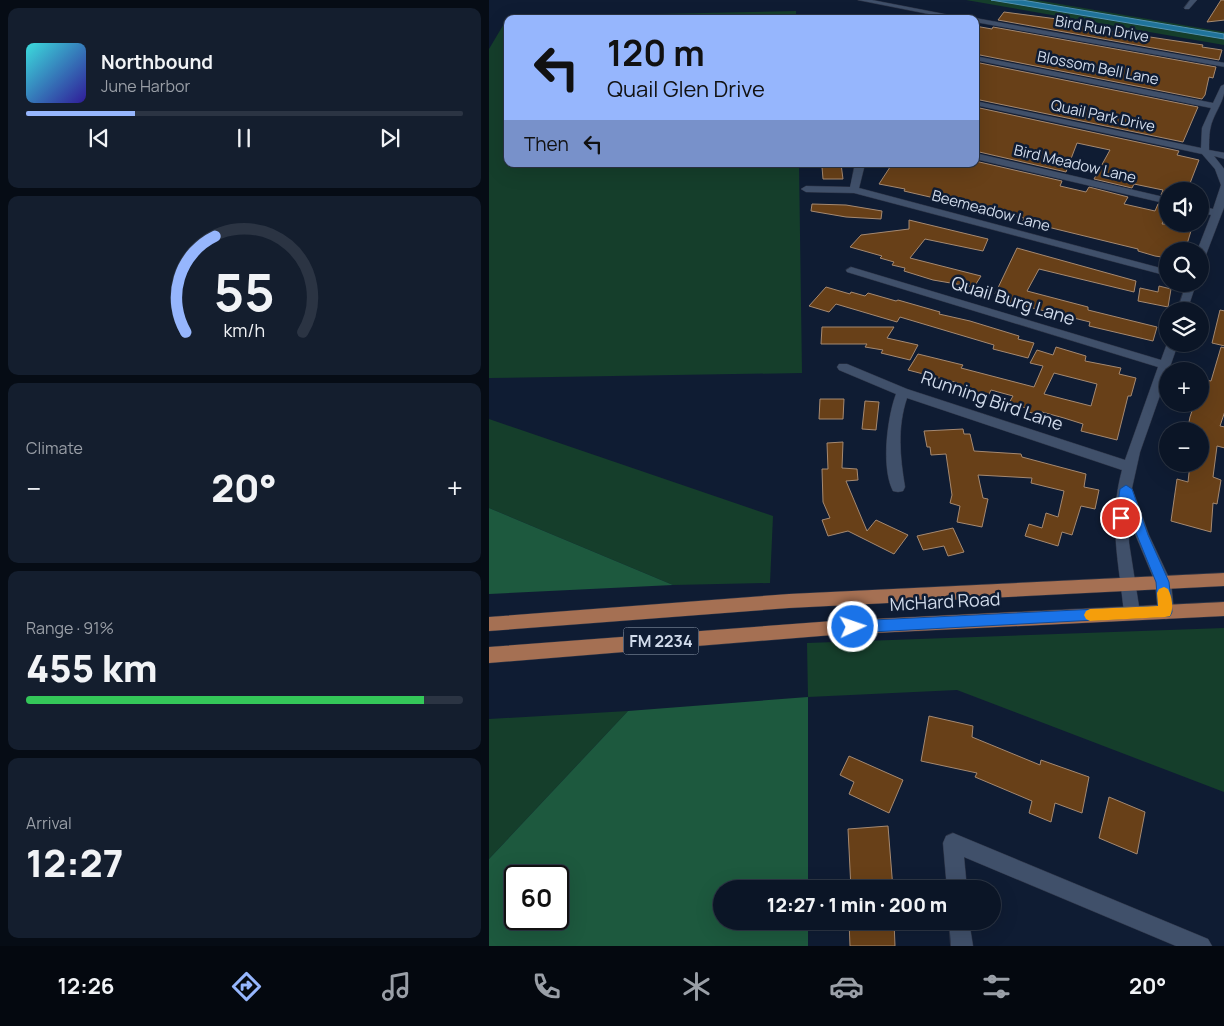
<!DOCTYPE html>
<html lang="en">
<head>
<meta charset="utf-8">
<style>
  body { margin:0; font-family:Manrope,sans-serif; background:#141e2e; color:#f1f3f6; height:100vh; display:flex; flex-direction:column; font-size:19px; white-space:nowrap }
  * { box-sizing:border-box; margin:0 }
  p { font-size:16px; color:#9a9fa7 }
  .icon { flex:none; width:28px; height:28px; fill:none; stroke:currentColor; stroke-width:2; stroke-linecap:round; stroke-linejoin:round }
  .map { position:relative; flex:1; overflow:hidden }
  .side { display:flex; flex-direction:column; gap:8px; padding:8px; background:#060c15; width:489px }
  .side>* { flex:none }
  .top-card { position:absolute; left:15px; top:15px; width:475px; height:152px; border-radius:10px; box-shadow:0 5px 20px #0002,0 0 0 1px #2b3443; background:#96b6fd; color:#111; overflow:hidden }
  .fabs { position:absolute; left:670px; top:182px; display:grid; gap:10px }
  .fabs a { display:grid; place-items:center; width:50px; height:50px; border-radius:50%; background:#0b1526; box-shadow:0 5px 20px #0002,0 0 0 1px #2b3443; font-size:25px }
  .speed { position:absolute; left:15px; top:865px; display:flex; gap:10px; font-size:25px; font-weight:700; text-align:center }
  .speed>* { display:grid; place-content:center; width:65px; height:65px; border-radius:50%; background:#0b1526; box-shadow:0 5px 20px #0002,0 0 0 1px #2b3443; line-height:1 }
  .speed .limit { border:2px solid #111; border-radius:8px; background:#fff; color:#111 }
  .pin { position:absolute; display:grid; place-items:center; width:42px; height:42px; color:#fff; margin:-21px; border:2px solid #fff; border-radius:50%; box-shadow:0 1px 5px #0007 }
  .me { position:absolute; width:55px; margin:-28px; rotate:87deg; stroke-linejoin:round; filter:drop-shadow(0 0 4px #0008) }
  .turn { display:flex; align-items:center; gap:18px; height:105px; padding:0 20px; font-size:22px }
  .turn .icon { width:65px; height:65px; stroke-width:2.5 }
  .turn b { display:block; font-size:35px; line-height:42px }
  .then { display:flex; align-items:center; height:48px; padding:0 20px; background:#0003; gap:10px; font-size:19px }
  .big { font-size:38px; font-weight:800; line-height:1.1 }
  .side .card { flex:1; display:flex; flex-direction:column; justify-content:center; gap:8px; min-width:0; padding:0 18px; border-radius:10px; background:#141e2e }
  .side .dial { align-items:center; gap:0 }
  .dial svg { height:130px; overflow:visible; fill:none; stroke:#2b3443; stroke-width:7; stroke-linecap:round; text-anchor:middle }
  .dial text { fill:#f1f3f6; stroke:none }
  .song { display:flex; align-items:center; gap:15px }
  .cover { width:60px; height:60px; border-radius:8px; background:linear-gradient(135deg,hsl(180 70% 55%),hsl(250 70% 35%)) }
  .played { height:5px; border-radius:2px; background:linear-gradient(90deg,#96b6fd 25%,#2b3443 25%) }
  .keys { display:flex; justify-content:space-around; direction:ltr }
  .heat { display:flex; justify-content:space-between; align-items:center; font-size:28px; direction:ltr }
  .charge { height:8px; border-radius:4px; background:linear-gradient(90deg,#34c759 91%,#2b3443 0) }
  .trip { position:absolute; left:224px; top:880px; width:288px; height:50px; border-radius:25px; background:#0b1526; box-shadow:0 5px 20px #0002,0 0 0 1px #2b3443; font-weight:800; line-height:50px; text-align:center }
  .dock { display:flex; height:80px; justify-content:space-around; align-items:center; background:#04080f; color:#9a9fa7 }
  .dock .icon { width:35px; height:35px }
  .dock .on { color:#96b6fd }
  .dock b { font-size:22px; color:#f1f3f6 }
  main { display:flex; flex:1; min-height:0 }
  .map>svg:first-child { display:block }
  .green { fill:#153e2b }
  .forest { fill:#1d593e; fill-rule:evenodd }
  .water { fill:#1f739a; stroke:#5492b2 }
  .building { fill:#684018; stroke:#a58971; fill-rule:evenodd }
  .lines { fill:none; stroke-linecap:round; stroke-linejoin:round }
  .minor-casing { stroke:#2e3547; stroke-width:1 }
  .primary-casing { stroke:#2e3547; stroke-width:1 }
  .minor { fill:#40506a; fill-rule:evenodd }
  .primary { fill:#a57053; fill-rule:evenodd }
  .route { fill:#1a73e8; stroke:#114b97 }
  .slow { fill:#f59e0b }
  .labels { text-anchor:middle; stroke-width:5; stroke-linejoin:round; paint-order:stroke }
  .far-street-label { font-size:15px; fill:#d1dbeb; stroke:#0f1c33 }
  .shield { fill:#0f1c33; stroke:#97a2b4; stroke-width:1 }
  .shield-label { font-size:16px; font-weight:bold; fill:#d1dbeb }
  .street-label { font-size:18px; fill:#d1dbeb; stroke:#0f1c33 }
</style>
</head>
<body>
<main>
<section class="side">
<div class="card">
<div class="song"><i class="cover"></i><div><b>Northbound</b><p>June Harbor</p></div></div>
<div class="played"></div>
<div class="keys"><svg class="icon" aria-label="previous" viewBox="0 0 24 24"><path d="M18 5L8 12l10 7zM5 5v14"/></svg><svg class="icon" aria-label="pause" viewBox="0 0 24 24"><path d="M8 5v14M16 5v14"/></svg><svg class="icon" aria-label="next" viewBox="0 0 24 24"><path d="M6 5l10 7-10 7zM19 5v14"/></svg></div>
</div>
<div class="card dial"><svg viewBox="0 0 100 80">
<path d="M14 69A42 42 0 1 1 86 69"/>
<path d="M14 69A42 42 0 0 1 32 10" stroke="#96b6fd"/>
<text x="50" y="56" font-size="32" font-weight="700">55</text>
<text x="50" y="72" font-size="11">km/h</text>
</svg></div>
<div class="card"><p>Climate</p>
<div class="heat"><a>−</a><b class="big">20°</b><a>+</a></div>
</div>
<div class="card"><p>Range · 91%</p><b class="big">455 km</b><div class="charge"></div></div>
<div class="card"><p>Arrival</p><b class="big">12:27</b></div>
</section>
<div class="map">
<svg width="736" height="946" viewBox="0 0 736 946">
  <rect width="100%" height="100%" fill="#0f1c33"/>
  <g class="green">
    <path d="M477,0H547L735,32V45Z"/>
    <path d="M307,11V19H19V164H310L313,373L0,378V49L19,17Z"/>
    <path d="M0,419L284,516L281,583L184,585L0,508Z"/>
    <path d="M735,628V792L468,690L319,697L318,643Z"/>
    <path d="M139,711L0,859V719Z"/>
  </g>
  <g class="forest">
    <path d="M0,508L184,585L0,594Z"/>
    <path d="M319,697V889H232V921H319V946H0V859L139,711ZM26,876H69V919H26Z"/>
  </g>
  <path class="water" d="M502,0H533L735,34V39Z"/>
  <g class="building">
    <path d="M732,0H736V20L718,22Z"/>
    <path d="M515,12L591,22L589,25L608,29L714,45L713,47L733,50L730,60L509,20Z"/>
    <path d="M486,26L503,29L504,27L727,67L724,78L720,77L716,95L713,99L486,54Z"/>
    <path d="M486,62L709,107L694,142L486,99Z"/>
    <path d="M486,107L690,151L688,155L710,160L698,191H679V196L672,195L674,190L645,184L643,188L605,179L621,150L588,143L577,172L486,151Z"/>
    <path d="M486,161L573,181L571,186L597,192L600,187L639,197L635,204L666,211L669,204L679,206V211L673,224H704L696,251H679V258L666,256L649,251V249L534,221L535,218L467,205V203L415,191L416,189L390,184L403,164H486Z"/>
    <path d="M335,164H352L354,179H334L333,167H335Z"/>
    <path d="M323,204L357,205L393,211L392,219L357,217L322,211Z"/>
    <path d="M420,220L499,239L494,251L436,239L421,258L492,276L485,287L444,280L415,271L416,268L403,265L405,262L391,258L393,256L361,247L372,235L420,229Z"/>
    <path d="M528,248L647,281L645,292L550,269L538,291L599,307V310L668,327L664,341L600,326L601,322L519,302L521,297L506,294Z"/>
    <path d="M670,286L682,289L679,307L649,301L651,288L669,292Z"/>
    <path d="M337,287L361,294L362,292L376,296L379,293L407,301L409,300L451,312L450,314L481,321L530,336L529,339L545,343L539,358L504,349L505,345L411,317L408,322L347,304L340,312L320,306Z"/>
    <path d="M731,310L736,311V346L723,343Z"/>
    <path d="M333,327H405L398,338L429,345L421,360L392,353L394,350L376,347L378,344H332Z"/>
    <path d="M567,347L597,356L596,361L632,368L630,374L647,378L642,396H639L628,440L592,431L594,424L575,418L553,412L551,415L536,411L537,408L520,403L524,396L502,390L498,398L485,394L486,392L467,388L469,383L419,370L429,354L474,365L472,368L545,387L554,366L541,363L548,350L564,355ZM565,373L608,384L602,406L555,394Z"/>
    <path d="M732,347L736,348V411L731,426L736,427V448L728,446L724,477L732,480L728,504L724,503L722,532L682,521L688,479L699,482L701,464H711V430L699,427L701,417L705,405L709,406L711,404L716,380L722,381Z"/>
    <path d="M331,399H355L354,419H330Z"/>
    <path d="M376,401L390,402L387,430L373,429Z"/>
    <path d="M474,429L475,434H481L485,451L532,454L533,457L597,474L595,487L610,490L606,509L592,506L583,535L573,532L569,546L536,536L540,524L553,528L557,513L569,517L575,491L542,483L543,478L489,475L494,498L499,499L493,527L468,522L471,506L461,503L463,495L457,454L442,455L441,447H438L435,431Z"/>
    <path d="M354,442L353,468L368,469L369,480L357,481L378,531L387,520L419,535L405,554L359,531L339,536L333,520L341,518L334,502L333,469H339L338,443Z"/>
    <path d="M464,528L475,552L459,556L455,546L434,550L428,536Z"/>
    <path d="M440,716L484,726L483,737L551,765L552,760L600,777L593,813L566,803L562,822L540,813L543,801L486,777L488,773L432,761Z"/>
    <path d="M360,756L414,780L400,813L360,794L365,782L351,775Z"/>
    <path d="M620,797L656,812L648,854L610,838Z"/>
    <path d="M399,826L404,889H362L359,829Z"/>
    <path d="M360,921H405L406,946H361Z"/>
  </g>
  <g class="lines">
    <defs>
      <g id="minor">
        <path d="M369,0H383L481,19H465Z"/>
        <path d="M701,0H708L700,9H696L695,8Z"/>
        <path d="M486,18L736,63V67L486,22V19H483Z"/>
        <path d="M486,56L724,103L732,86L736,84C736,104 724,112 721,130C720,136 720,143 720,150L736,153V159L725,156L736,170V205L715,260L711,261V251H708L722,215L711,212V206L724,209L732,185L726,169L713,154L486,105V101L712,148L713,128L722,108L486,60Z"/>
        <path d="M486,153L679,198V204L486,159Z"/>
        <path d="M366,164H376L370,188L679,270V276L365,193L317,192L312,189L317,186L361,187Z"/>
        <path d="M362,267L672,360L679,341V344H689L651,452L643,488L660,535L682,582L685,612L683,617L677,619L671,617L669,612L666,582L639,517L640,543L651,613L649,618L643,620L637,618L635,613C630,562 619,521 633,470L418,398C408,428 411,457 416,487L414,491L409,492L404,491C392,468 398,418 407,394L350,370L348,367L350,364H358L418,389L636,460L669,367L358,272L357,270Z"/>
        <path d="M697,284H707L698,311H688Z"/>
        <path d="M464,833L719,939L723,946H687L475,857L478,889H458L454,843L457,836Z"/>
        <path d="M460,921H480L484,946H462Z"/>
      </g>
      <g id="primary">
        <path d="M736,573V586L300,608L0,631V617L300,594Z"/>
        <path d="M736,602V616L344,635L0,663V647L344,621Z"/>
      </g>
    </defs>
    <use href="#minor" class="minor-casing"/>
    <use href="#primary" class="primary-casing"/>
    <use href="#minor" class="minor"/>
    <use href="#primary" class="primary"/>
  </g>
  <path class="route" d="M637,485L643,489L659,535L680,582L683,612L681,616L364,633L359,631L357,627L359,622L364,621L669,606L667,582L639,513L637,522H628L627,518L631,489Z"/>
  <path class="slow" d="M675,587L679,589C683,596 685,609 681,616L676,617L601,621L597,619L595,615L597,611L601,609L669,606L668,593L670,589Z"/>
  <g class="labels">
    <g class="far-street-label">
      <text transform="translate(613 29) rotate(10)" y="5">Bird Run Drive</text>
      <text transform="translate(609 68) rotate(11)" y="5">Blossom Bell Lane</text>
      <text transform="translate(614 116) rotate(12)" y="5">Quail Park Drive</text>
      <text transform="translate(586 164) rotate(13)" y="5">Bird Meadow Lane</text>
      <text transform="translate(502 211) rotate(15)" y="5">Beemeadow Lane</text>
    </g>
    <rect class="shield" x="134.5" y="627.5" width="75" height="27" rx="4"/>
    <g class="shield-label">
      <text x="172" y="647">FM 2234</text>
    </g>
    <g class="street-label">
      <text transform="translate(524 301) rotate(17)" y="6">Quail Burg Lane</text>
      <text transform="translate(503 401) rotate(19)" y="6">Running Bird Lane</text>
      <text transform="translate(456 602) rotate(-3)" y="6">McHard Road</text>
    </g>
  </g>
</svg>
<div class="fabs">
<a><svg class="icon" aria-label="sound" viewBox="0 0 24 24"><path d="M4 9h4l5-4v14l-5-4H4zM17 9q2 3 0 6"/></svg></a>
<a><svg class="icon" aria-label="search" viewBox="0 0 24 24"><circle cx="10" cy="10" r="6"/><path d="M15 15l6 6"/></svg></a>
<a><svg class="icon" aria-label="layers" viewBox="0 0 24 24"><path d="M12 4l9 5-9 5-9-5zM3 14l9 5 9-5"/></svg></a>
<a>+</a>
<a>−</a>
</div>
<div class="speed"><div class="limit">60</div></div>
<div class="pin" style="left:632px;top:518px;background:#d93025"><svg class="icon" aria-label="arrive" viewBox="0 0 24 24"><path d="M6 21V4h12l-3 4 3 4H6"/></svg></div>
<svg class="me" style="left:364px;top:627px" viewBox="-20 -20 40 40"><circle r="17" fill="#1a73e8" stroke="#fff" stroke-width="3"/><path d="M0-11L8 9 0 5-8 9z" fill="#fff"/></svg>
<div class="trip">12:27 · 1 min · 200 m</div>
<div class="top-card">
<div class="turn"><svg class="icon" aria-label="left" viewBox="0 0 24 24"><path d="M17 20v-9H6M10 6l-5 5 5 5"/></svg><div><b>120 m</b>Quail Glen Drive</div></div>
<div class="then">Then<svg class="icon" aria-label="left" viewBox="0 0 24 24"><path d="M17 20v-9H6M10 6l-5 5 5 5"/></svg></div>
</div>
</div>
</main>
<nav class="dock">
<b>12:26</b>
<svg class="icon on" aria-label="directions" viewBox="0 0 24 24"><path d="M12 3l9 9-9 9-9-9zM9 14v-3h6M13 9l2 2-2 2"/></svg>
<svg class="icon" aria-label="music" viewBox="0 0 24 24"><path d="M9 18V5l10-2v13"/><circle cx="6" cy="18" r="3"/><circle cx="16" cy="16" r="3"/></svg>
<svg class="icon" aria-label="phone" viewBox="0 0 24 24"><path d="M5 4h4l2 5-3 2q2 4 5 5l2-3 5 2v4C11 20 4 13 5 4z"/></svg>
<svg class="icon" aria-label="climate" viewBox="0 0 24 24"><path d="M12 3v18M4 7l16 10M4 17L20 7"/></svg>
<svg class="icon" aria-label="car" viewBox="0 0 24 24"><path d="M5 17H2v-5l4-1 3-4h7l3 4 3 1v5h-3M9 17h6M6 11h13"/><circle cx="7" cy="17" r="2"/><circle cx="17" cy="17" r="2"/></svg>
<svg class="icon" aria-label="filters" viewBox="0 0 24 24"><path d="M4 7h16M4 17h16"/><circle cx="9" cy="7" r="2"/><circle cx="15" cy="17" r="2"/></svg>
<b>20°</b>
</nav>
</body>
</html>
